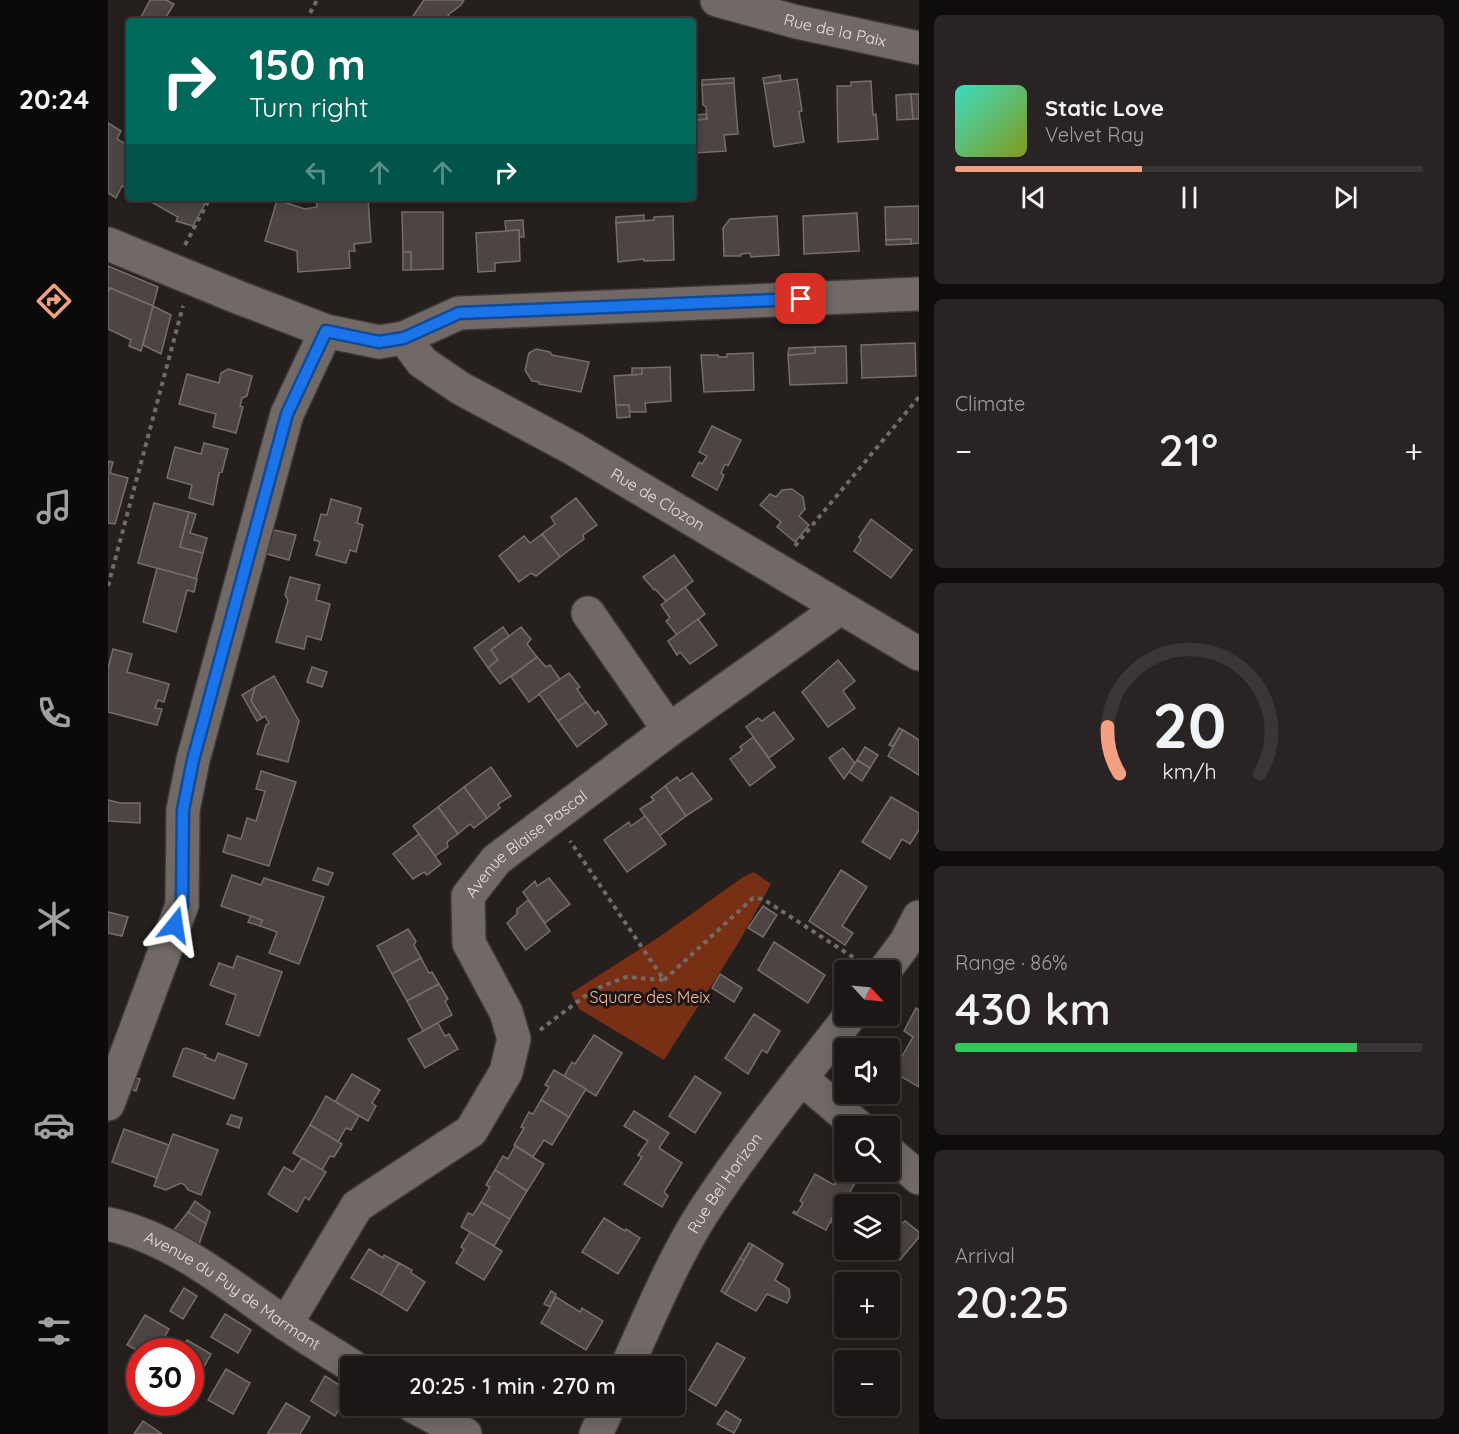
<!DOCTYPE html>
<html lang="en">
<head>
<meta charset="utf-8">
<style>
  body { margin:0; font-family:Quicksand,sans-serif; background:#292423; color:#f1f3f6; height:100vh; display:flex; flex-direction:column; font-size:22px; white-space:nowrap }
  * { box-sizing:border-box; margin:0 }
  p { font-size:20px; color:#a09fa1 }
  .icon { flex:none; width:33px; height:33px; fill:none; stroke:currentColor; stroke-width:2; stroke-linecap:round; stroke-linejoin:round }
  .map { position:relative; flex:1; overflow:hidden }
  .side { display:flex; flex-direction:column; gap:15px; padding:15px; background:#0f0d0c; width:540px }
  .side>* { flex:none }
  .hud { position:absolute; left:18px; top:18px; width:570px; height:183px; border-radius:6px; box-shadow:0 3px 15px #0003,0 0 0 2px #3a3635; background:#00695c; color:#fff; overflow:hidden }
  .needle { width:39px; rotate:116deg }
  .tools { position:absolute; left:726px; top:960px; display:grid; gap:12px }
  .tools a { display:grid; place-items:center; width:66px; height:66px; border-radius:6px; background:#1c1716; box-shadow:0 3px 15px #0003,0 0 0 2px #3a3635; font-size:30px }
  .speed { position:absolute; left:18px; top:1338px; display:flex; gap:12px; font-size:30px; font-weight:700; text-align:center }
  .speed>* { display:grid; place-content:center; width:78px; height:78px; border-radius:50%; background:#1c1716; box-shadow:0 3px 15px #0003,0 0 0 2px #3a3635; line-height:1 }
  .speed .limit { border:9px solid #d22; background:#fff; color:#111 }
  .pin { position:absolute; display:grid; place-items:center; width:51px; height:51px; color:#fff; margin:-26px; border-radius:12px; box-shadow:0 3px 9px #0006 }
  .me { position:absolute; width:66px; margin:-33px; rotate:15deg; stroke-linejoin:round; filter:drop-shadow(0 0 4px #0008) }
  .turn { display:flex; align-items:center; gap:21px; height:126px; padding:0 24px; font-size:27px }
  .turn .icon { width:78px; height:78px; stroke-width:2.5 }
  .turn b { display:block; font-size:42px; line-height:51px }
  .lanes { display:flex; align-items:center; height:57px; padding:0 24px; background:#0003; justify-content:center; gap:30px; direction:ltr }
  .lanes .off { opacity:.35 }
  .big { font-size:45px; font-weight:600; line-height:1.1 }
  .side .tile { flex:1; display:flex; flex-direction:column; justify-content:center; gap:9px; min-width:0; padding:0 21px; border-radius:9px; background:#292423 }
  .side .dial { align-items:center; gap:0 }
  .dial svg { height:156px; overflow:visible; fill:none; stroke:#3a3635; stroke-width:7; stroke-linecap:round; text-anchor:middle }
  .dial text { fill:#f1f3f6; stroke:none }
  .song { display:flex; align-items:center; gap:18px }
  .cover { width:72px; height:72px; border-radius:9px; background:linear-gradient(135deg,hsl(170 70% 55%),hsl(70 70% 35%)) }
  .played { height:6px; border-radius:3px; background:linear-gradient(90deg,#f39f82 40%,#3a3635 40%) }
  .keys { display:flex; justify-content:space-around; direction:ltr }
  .heat { display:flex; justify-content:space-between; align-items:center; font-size:33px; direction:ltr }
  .charge { height:9px; border-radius:4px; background:linear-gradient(90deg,#34c759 86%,#3a3635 0) }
  .trip { position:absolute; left:232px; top:1356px; width:345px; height:60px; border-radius:6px; background:#1c1716; box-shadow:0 3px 15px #0003,0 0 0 2px #3a3635; font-weight:600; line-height:60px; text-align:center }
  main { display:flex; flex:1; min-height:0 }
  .dock { display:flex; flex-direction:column; width:108px; justify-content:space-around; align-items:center; background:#0b0909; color:#a09fa1 }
  .dock .icon { width:42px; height:42px }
  .dock .selected { color:#f39f82 }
  .dock b { font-size:27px; color:#f1f3f6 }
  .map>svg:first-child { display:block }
  .green { fill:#782f13 }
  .building { fill:#4c4543; stroke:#756e6b; stroke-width:1.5 }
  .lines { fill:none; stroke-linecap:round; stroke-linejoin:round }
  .minor-casing { stroke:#3e3937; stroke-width:36 }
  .path { stroke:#716c6a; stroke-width:4; stroke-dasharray:4.5 4.5; stroke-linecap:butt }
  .minor { stroke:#706966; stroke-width:33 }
  .route-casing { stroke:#114b97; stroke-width:15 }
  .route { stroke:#1a73e8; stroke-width:10 }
  .labels { text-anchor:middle; stroke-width:6; stroke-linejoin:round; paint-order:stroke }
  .street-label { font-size:16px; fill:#e6e2e1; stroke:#1c1614 }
  .park-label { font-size:16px; fill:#fdb9a1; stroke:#1c1614 }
</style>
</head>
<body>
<main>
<nav class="dock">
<b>20:24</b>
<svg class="icon selected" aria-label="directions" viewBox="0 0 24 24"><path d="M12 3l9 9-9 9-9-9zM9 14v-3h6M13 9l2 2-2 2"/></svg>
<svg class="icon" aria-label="music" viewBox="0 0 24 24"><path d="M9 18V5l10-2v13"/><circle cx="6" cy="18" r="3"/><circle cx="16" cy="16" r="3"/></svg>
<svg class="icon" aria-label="phone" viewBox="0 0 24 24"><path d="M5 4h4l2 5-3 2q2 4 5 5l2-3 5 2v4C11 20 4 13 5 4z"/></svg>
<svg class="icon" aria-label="climate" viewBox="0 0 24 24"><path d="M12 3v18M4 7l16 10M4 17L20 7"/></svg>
<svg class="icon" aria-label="car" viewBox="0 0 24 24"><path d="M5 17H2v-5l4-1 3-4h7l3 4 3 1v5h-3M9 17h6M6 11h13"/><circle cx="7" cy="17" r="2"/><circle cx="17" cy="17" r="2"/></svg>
<svg class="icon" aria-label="filters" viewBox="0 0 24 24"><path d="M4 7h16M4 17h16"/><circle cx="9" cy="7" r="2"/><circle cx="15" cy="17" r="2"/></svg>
</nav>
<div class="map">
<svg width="811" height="1434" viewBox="0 0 811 1434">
  <rect width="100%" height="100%" fill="#251f1d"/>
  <path class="green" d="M646,872L663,884L631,942L556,1060L471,1009L463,993L554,935L635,877Z"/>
  <g class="building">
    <path d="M42,0H58L66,4L58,17L66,21H31Z"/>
    <path d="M316,0H356L353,5L340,15L342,17L337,21H309L305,16Z"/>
    <path d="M672,75L673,81L656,84L655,78Z"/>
    <path d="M626,78V83L594,85V80Z"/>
    <path d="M689,79L694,111L691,112L696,142L666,147L656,84Z"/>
    <path d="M763,81L765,115L768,114L770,139L730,142L729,86H743V82Z"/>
    <path d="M626,83L630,134L616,135L618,151L586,153L585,120L599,119L598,107L595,105L594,85Z"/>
    <path d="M803,94L805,119L789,120L788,95Z"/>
    <path d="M803,94H811V119H805Z"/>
    <path d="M598,114L599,119L585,120V115Z"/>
    <path d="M0,123L13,131L9,139L21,146V190L14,186L8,198L0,193Z"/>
    <path d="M36,198H100L85,226L68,221L70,217Z"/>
    <path d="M208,198H260L263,242L246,244L247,251H241L242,268L190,272L189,251L157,241L169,200L197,209L209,207Z"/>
    <path d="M811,206V243L803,244V239L778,240L777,207Z"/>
    <path d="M294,212H335V269L303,270V252H295Z"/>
    <path d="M749,213L751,251L696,254L695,216Z"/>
    <path d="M536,215V221L508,223V217Z"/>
    <path d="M565,216L566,260L536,261V259L510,262L508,223L546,220V217Z"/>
    <path d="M669,216L671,255L643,257L642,253L633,254V256H616L615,228L622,219Z"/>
    <path d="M415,220L416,237H411V230L398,231L397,221Z"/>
    <path d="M411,230L412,261L387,263V271L370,272L368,233Z"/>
    <path d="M803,239V244L778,245V240Z"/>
    <rect x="295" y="252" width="8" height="18"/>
    <path d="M0,266L50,287L45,306L2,288L0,293Z"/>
    <path d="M2,288L45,306L33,351L21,346L23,340L0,329V293Z"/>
    <path d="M45,306L63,315L53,354L35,345Z"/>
    <path d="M807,343L808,376L754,378L753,345Z"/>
    <path d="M738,346L739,383L682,385L680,355L707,353V347Z"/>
    <path d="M707,347V353L680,355L681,348Z"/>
    <path d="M428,349L442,352L444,355L481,362L473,392L431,384V382L424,381L417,370L421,353Z"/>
    <path d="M645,353L646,390L596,392L593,355H610L611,357H619V354Z"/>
    <path d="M562,367L563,401L537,403L538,412H522L521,405H508L506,376L534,374V368Z"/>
    <path d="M524,368H534V374L524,375Z"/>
    <path d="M120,369L144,376L139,396L134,398L132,406L135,407L128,433L105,427L108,414L71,404L79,374L111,383L113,373Z"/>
    <path d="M508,405H521L522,417L509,418Z"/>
    <path d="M604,426L633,440L620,466L617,464L613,473L616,475L609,490L584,476L591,462L594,464L599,456L591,452Z"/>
    <path d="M96,443L120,449L114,472L111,473L105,505L81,498L84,485L59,478L67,447L93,454Z"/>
    <path d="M0,461L5,462L2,473L20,478L7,524L0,523Z"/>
    <path d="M684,489L695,497L697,509L691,516L701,525L687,542L669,527L673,522L652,505L662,494L668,497L674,490Z"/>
    <path d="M468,498L489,525L475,535L476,539L452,557L434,534L447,524L443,517Z"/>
    <path d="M223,499L253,508L249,523L255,525L248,552L242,550L238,563L208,555L212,542L206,540L213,514L219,515Z"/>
    <path d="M46,503L81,512L72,547L95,553L88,579L30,563Z"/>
    <path d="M81,512L88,514L82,533L99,538L95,553L72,547Z"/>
    <path d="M763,519L804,550L783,578L746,551L753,540L751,537Z"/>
    <path d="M158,528L188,535L181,560L152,552Z"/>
    <path d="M434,534L452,557L428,576L423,573L411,582L391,556L416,536L422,543Z"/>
    <path d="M566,555L585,581L558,601L547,589L546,590L535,577Z"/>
    <path d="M49,568L89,579L86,592L79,590L68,632L35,622Z"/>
    <path d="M182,577L212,585L208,600L222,604L213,640L199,636L196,649L168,642L180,600L177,595Z"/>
    <path d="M577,587L597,614L569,635L558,621L562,618L553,605Z"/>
    <path d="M590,619L609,645L582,664L572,652L569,655L560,641Z"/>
    <path d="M395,627L401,636L383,650L390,660L380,668L366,648Z"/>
    <path d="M413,627L423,639L419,644L429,657L392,684L380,668L390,660L383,650Z"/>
    <path d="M5,649L24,654L19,672L61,684L56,702L50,700L47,708L54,709L49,725L0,712V668Z"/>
    <path d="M429,657L438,667L442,665L452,679L421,702L403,677Z"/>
    <path d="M730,660L747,681L735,691L747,708L720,727L694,692Z"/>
    <path d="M204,667L219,672L214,687L199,682Z"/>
    <path d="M461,673L472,687L469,689L478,702L450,721L431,694Z"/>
    <path d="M166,676L191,721L180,762L149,754L158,725L161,723L157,716L154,718L143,701L147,687Z"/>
    <path d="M147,687L143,701L154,718L149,721L134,695Z"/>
    <path d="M478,702L487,714L490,711L499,724L469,747L450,721Z"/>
    <path d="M666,712L686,739L661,758L638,727L650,718L654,721Z"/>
    <path d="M791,728L795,730L785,747L781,745Z"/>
    <path d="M795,730L811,740V775L780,756Z"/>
    <path d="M645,737L667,767L642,786L622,759L634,750L632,747Z"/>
    <path d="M757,747L770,755L762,768L749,760Z"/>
    <path d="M735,748L747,763L736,779L721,758Z"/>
    <path d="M749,760L762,768L754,781L741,772Z"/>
    <path d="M383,767L403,796L390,804L392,808L379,818L356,787Z"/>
    <path d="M153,771L188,782L161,866L115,852L120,835L133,839L139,818L148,821L157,791L148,789Z"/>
    <path d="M584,773L604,799L578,816L557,786L569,777L572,781Z"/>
    <path d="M557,786L578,816L551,836L532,809L546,800L543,797Z"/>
    <path d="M356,787L379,818L366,828L362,824L350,834L330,807Z"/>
    <path d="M783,797L811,813V830L802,844L794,839L782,859L754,842Z"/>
    <path d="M0,800L12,803H32V823L0,821Z"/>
    <path d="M330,807L350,834L339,842L340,847L327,856L305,826Z"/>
    <path d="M537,816L558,844L519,872L496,840L521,822L523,826Z"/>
    <path d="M311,834L333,864L319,875L316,872L305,879L285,854Z"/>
    <path d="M210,868L225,873L220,885L205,880Z"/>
    <path d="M733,870L759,887L734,926L745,933L737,945L701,921Z"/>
    <path d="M124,875L153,885L156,878L216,897L191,964L161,953L169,932L152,926L154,920L113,906Z"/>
    <path d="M441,878L462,904L437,923L415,892L427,881L429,886Z"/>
    <path d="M420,900L442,931L418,950L399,923L409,914V909Z"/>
    <path d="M655,906L669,915L655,937L640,928Z"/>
    <path d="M0,912L20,917L14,936L0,933Z"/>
    <path d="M143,916L154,920L152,926L140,922Z"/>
    <path d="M300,929L308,941L306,945L313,958L284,974L269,946Z"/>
    <path d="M666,942L717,975L700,1003L650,970Z"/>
    <path d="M129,956L174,972L151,1036L118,1024L128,995L102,985L111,963L125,968Z"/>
    <path d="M313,958L321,973L324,972L331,984L299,1001L284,974Z"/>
    <path d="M612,974L634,988L626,1002L604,988Z"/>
    <path d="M331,984L340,999L337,1001L344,1015L315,1031L299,1001Z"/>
    <path d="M808,1008L811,1010V1087L785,1072L805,1037L796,1031Z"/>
    <path d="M646,1014L672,1031L659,1053L654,1050L640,1074L617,1058Z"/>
    <path d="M330,1023L337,1036L341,1034L350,1049L317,1068L300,1039Z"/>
    <path d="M486,1035L514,1053L488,1096L456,1076L464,1062L467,1064Z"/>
    <path d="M78,1048L98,1055L97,1057L107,1061L110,1053L139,1064L126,1099L65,1076L75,1049Z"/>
    <path d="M446,1070L478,1089L461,1117L433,1100L441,1087L437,1085Z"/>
    <path d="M244,1074L272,1090L264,1103L268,1106L260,1121L227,1102Z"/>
    <path d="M22,1076L32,1079L28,1091L18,1087Z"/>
    <path d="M587,1076L613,1093L587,1133L561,1116Z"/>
    <path d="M218,1096L251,1116L243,1130L238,1128L230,1142L202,1125Z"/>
    <path d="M433,1100L461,1117L444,1145L436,1140L425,1157L406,1145L416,1128L413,1127L421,1112L425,1114Z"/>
    <path d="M526,1111L561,1133L551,1148L574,1163L556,1192L560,1196L554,1207L516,1184L534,1157L530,1155L540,1141L516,1126Z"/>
    <path d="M123,1115L134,1118L131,1128L119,1124Z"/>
    <path d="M202,1125L234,1144L226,1157L222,1156L214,1170L185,1153Z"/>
    <path d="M16,1129L61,1145L49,1178L4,1162Z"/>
    <path d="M65,1134L110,1150L93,1195L80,1190L77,1185L73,1183L58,1190L46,1186Z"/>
    <path d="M407,1146L436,1164L419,1191L387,1170L395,1156L400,1159Z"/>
    <path d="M194,1158L218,1172L201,1200L197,1197L189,1212L160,1194L176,1167L185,1172Z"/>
    <path d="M387,1170L419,1191L402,1219L373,1202L382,1187L378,1185Z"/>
    <path d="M735,1171L748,1181L741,1194L738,1192L718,1230L685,1213L686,1211L689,1213L695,1203L692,1201L707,1174L726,1185Z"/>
    <path d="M737,1194L755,1204H736V1229L722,1222Z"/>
    <path d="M87,1201L102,1212L98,1224L80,1212Z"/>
    <path d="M373,1202L402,1219L386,1246L353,1227L360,1213L365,1215Z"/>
    <path d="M80,1212L98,1224L90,1247L65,1231Z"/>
    <path d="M782,1212L794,1223L797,1221L811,1232V1237L792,1260L780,1250Z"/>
    <path d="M496,1218L517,1231L518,1229L532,1238L510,1274L474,1252Z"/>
    <path d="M362,1232L394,1251L376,1280L348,1263L356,1249L353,1247Z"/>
    <path d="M641,1243L645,1245L636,1261L632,1258Z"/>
    <path d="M645,1245L675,1264L667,1280L681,1289L682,1297L679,1303L659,1294L648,1311L617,1294Z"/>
    <path d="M261,1249L275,1258L276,1255L291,1263L273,1295L243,1278Z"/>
    <path d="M632,1258L636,1261L617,1294L613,1291Z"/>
    <path d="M291,1263L304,1270L303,1273L317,1282L299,1311L273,1295Z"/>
    <path d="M76,1288L89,1296L75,1319L62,1311Z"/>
    <path d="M443,1291L448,1294L442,1307L436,1304Z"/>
    <path d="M448,1297L472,1312L474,1308L495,1321L478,1350L433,1323Z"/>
    <path d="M117,1314L143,1330L130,1353L103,1337Z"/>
    <path d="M37,1315L61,1329L48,1352H32L19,1345Z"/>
    <path d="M79,1340L103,1354L86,1385L82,1383V1352H72Z"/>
    <path d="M609,1343L637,1358L608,1406L581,1390Z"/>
    <path d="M431,1357L448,1366H425Z"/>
    <path d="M118,1369L142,1383L125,1414L100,1400Z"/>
    <path d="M217,1376L242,1392L227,1416L203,1401Z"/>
    <path d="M178,1403L202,1417L192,1434H161L160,1433Z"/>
    <path d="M434,1406H452L447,1413Z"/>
    <path d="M618,1411L633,1420L626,1433L609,1424Z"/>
    <path d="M35,1421L54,1434H26Z"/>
  </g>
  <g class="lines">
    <defs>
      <g id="minor">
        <path id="s1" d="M609,0L689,22L811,48"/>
        <path d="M0,244L127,296L218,331L271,342L296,338L351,313L811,294"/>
        <path id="s2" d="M296,338L314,362L352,388L464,448L811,654"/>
        <path d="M480,613L561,730"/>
        <path d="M777,970L798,942L811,917"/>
        <path d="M693,1078L750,1126"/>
        <path d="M0,1104L74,905L75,810L85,760L179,414L218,331"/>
        <path d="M782,1153L811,1178"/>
        <path id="s3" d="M0,1224C66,1238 124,1287 178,1324C200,1339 222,1352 244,1366"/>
        <path id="s4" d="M178,1324L249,1206L363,1131L398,1072L406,1039L398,1012L361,943L360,896L388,860L561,730L732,608"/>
        <path id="s5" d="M519,1366C542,1316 564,1262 594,1214C639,1145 691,1081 742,1016"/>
        <path d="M305,1406L357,1434"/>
        <path d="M488,1434L501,1406"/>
      </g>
    </defs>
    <use href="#minor" class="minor-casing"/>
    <g class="path">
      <path d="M198,21L209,0"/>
      <path d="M77,245L102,198"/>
      <path d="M687,546L811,397"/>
      <path d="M0,586L75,306"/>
      <path d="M556,980L645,898L655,899L751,961"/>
      <path d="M432,1030L485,990L518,977L556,980L462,841"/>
    </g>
    <use href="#minor" class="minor"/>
  </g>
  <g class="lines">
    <defs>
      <path id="route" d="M67,925L74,905L75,810L85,760L179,414L218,331L271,342L296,338L351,313L693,299"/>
    </defs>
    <use href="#route" class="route-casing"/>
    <use href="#route" class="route"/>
  </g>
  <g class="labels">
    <g class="street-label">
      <text dy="6" stroke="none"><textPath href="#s1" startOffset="122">Rue de la Paix</textPath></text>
      <text dy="6" stroke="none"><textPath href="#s2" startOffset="303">Rue de Clozon</textPath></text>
      <text dy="6" stroke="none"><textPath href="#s4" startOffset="609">Avenue Blaise Pascal</textPath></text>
      <text dy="6" stroke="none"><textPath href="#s5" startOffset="208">Rue Bel Horizon</textPath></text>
      <text dy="6" stroke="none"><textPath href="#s3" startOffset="142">Avenue du Puy de Marmant</textPath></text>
    </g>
    <g class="park-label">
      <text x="542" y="1003">Square des Meix</text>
    </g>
  </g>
</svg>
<div class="tools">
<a><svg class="needle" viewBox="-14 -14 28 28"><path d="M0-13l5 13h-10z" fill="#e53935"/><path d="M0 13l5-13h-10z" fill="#a09fa1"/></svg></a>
<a><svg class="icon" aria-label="sound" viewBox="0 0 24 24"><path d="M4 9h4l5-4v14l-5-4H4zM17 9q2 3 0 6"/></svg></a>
<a><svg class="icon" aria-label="search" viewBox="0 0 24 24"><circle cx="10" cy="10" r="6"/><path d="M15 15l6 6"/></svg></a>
<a><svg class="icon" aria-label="layers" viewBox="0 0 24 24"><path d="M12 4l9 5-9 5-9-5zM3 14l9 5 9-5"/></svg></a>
<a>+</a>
<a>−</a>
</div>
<div class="speed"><div class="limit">30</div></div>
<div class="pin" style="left:693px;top:299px;background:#d93025"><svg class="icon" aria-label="arrive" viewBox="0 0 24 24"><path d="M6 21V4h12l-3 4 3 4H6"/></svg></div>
<svg class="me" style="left:67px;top:925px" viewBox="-20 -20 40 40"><path d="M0-17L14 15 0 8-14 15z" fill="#1a73e8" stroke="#fff" stroke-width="4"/></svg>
<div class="trip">20:25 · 1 min · 270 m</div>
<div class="hud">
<div class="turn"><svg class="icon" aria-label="right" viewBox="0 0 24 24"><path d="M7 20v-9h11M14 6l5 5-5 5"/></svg><div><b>150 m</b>Turn right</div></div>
<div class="lanes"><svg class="icon off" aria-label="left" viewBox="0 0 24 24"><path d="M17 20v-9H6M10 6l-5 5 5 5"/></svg><svg class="icon off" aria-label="ahead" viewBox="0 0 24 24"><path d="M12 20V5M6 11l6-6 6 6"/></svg><svg class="icon off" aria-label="ahead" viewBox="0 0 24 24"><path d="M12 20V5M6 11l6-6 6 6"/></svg><svg class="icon" aria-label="right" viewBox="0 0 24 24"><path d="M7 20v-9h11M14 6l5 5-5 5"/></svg></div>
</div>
</div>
<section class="side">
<div class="tile">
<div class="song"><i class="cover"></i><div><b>Static Love</b><p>Velvet Ray</p></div></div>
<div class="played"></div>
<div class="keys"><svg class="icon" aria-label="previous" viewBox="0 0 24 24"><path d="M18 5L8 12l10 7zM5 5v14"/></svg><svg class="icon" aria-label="pause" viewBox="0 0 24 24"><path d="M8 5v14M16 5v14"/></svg><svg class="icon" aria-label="next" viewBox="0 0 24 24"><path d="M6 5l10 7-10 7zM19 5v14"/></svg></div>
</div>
<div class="tile"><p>Climate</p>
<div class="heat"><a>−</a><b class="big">21°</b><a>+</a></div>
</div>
<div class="tile dial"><svg viewBox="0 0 100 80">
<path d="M14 69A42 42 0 1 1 86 69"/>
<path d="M14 69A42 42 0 0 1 8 45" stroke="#f39f82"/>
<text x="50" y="56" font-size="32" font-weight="700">20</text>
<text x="50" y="72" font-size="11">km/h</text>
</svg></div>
<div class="tile"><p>Range · 86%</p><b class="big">430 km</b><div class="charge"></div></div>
<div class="tile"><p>Arrival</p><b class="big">20:25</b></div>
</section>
</main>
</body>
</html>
